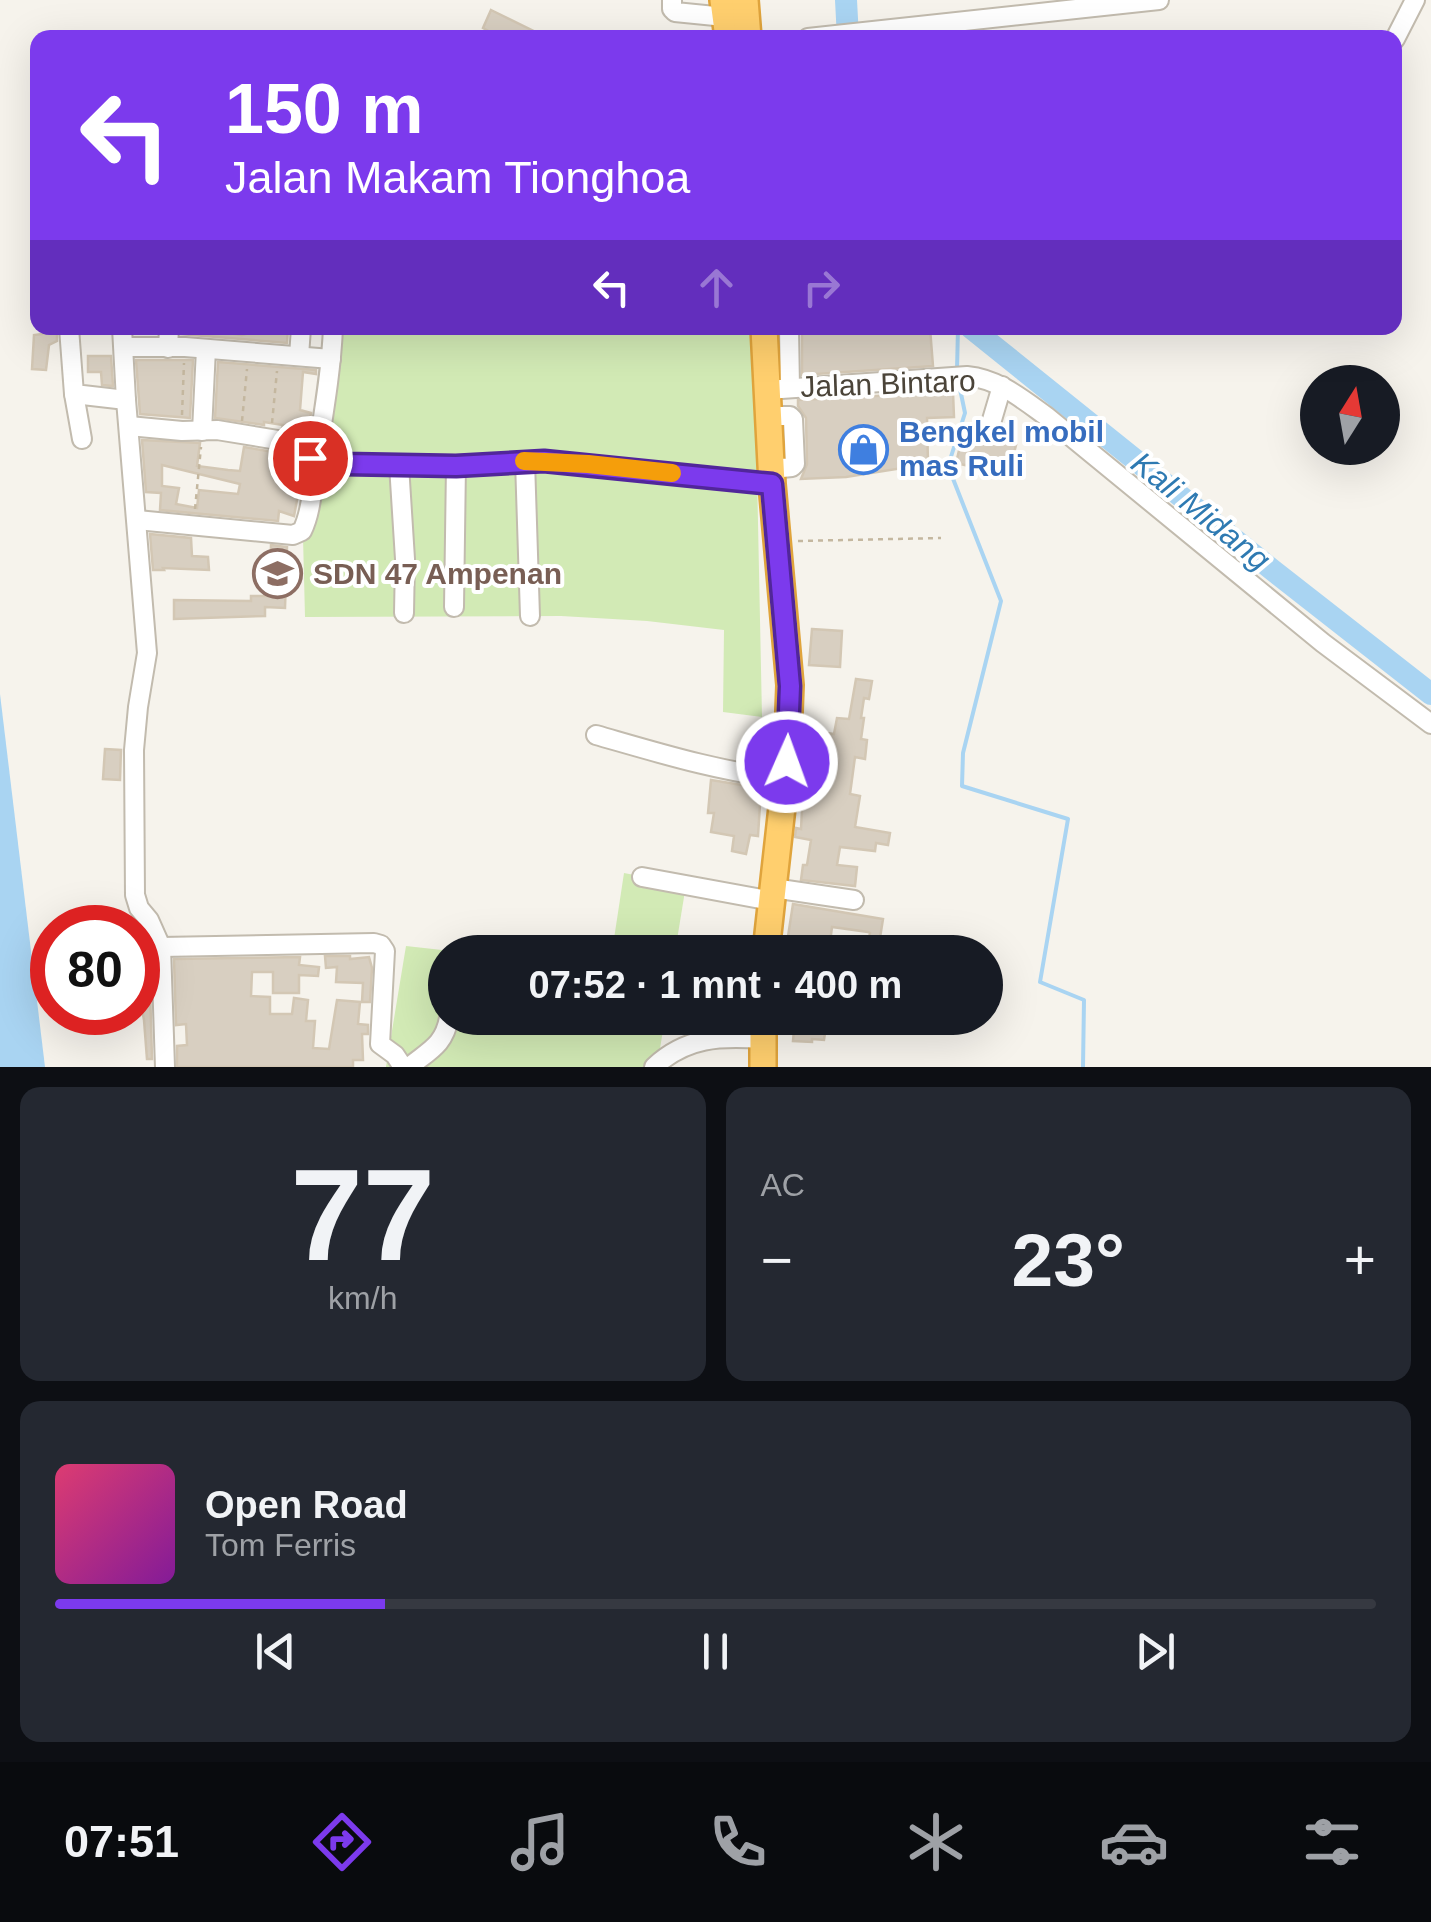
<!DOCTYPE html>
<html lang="id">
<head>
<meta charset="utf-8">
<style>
  body { margin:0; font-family:Arial,sans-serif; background:#242831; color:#f1f3f6; height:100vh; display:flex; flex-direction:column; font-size:38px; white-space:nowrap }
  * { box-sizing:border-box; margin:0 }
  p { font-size:32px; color:#9ea1a6 }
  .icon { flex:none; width:55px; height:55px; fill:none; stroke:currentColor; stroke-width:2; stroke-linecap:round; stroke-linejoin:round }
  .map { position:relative; height:1067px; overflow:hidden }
  .drawer { display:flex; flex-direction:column; gap:20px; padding:20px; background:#0d0f14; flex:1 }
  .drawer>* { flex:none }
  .hud { position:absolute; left:30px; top:30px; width:1372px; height:305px; border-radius:20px; box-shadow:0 10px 40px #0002; background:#7c3aed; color:#fff; overflow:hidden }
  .needle { width:65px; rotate:11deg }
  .tools { position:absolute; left:1300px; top:365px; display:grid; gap:20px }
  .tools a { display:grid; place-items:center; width:100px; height:100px; border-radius:50%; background:#171b24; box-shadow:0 10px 40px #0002; font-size:50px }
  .speed { position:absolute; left:30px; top:905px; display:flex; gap:20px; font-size:50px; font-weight:700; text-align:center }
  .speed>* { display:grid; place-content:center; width:130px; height:130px; border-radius:50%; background:#171b24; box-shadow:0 10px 40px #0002; line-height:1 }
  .speed .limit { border:15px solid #d22; background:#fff; color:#111 }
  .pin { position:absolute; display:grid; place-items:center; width:85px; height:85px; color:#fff; margin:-42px; border:5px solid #fff; border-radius:50%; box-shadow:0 2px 10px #0007 }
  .me { position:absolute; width:110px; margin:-55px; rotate:2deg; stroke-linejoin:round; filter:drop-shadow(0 0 8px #0008) }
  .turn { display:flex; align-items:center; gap:35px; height:210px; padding:0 30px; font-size:45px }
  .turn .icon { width:130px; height:130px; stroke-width:2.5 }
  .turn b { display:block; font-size:70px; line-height:85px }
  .lanes { display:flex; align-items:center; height:95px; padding:0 30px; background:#0003; justify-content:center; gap:50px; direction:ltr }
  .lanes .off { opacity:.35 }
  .big { font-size:75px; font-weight:800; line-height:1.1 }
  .drawer .tile { flex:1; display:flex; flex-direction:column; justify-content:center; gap:15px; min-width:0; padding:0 35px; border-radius:20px; background:#242831 }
  .drawer .dial { align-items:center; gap:0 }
  .dial b { font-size:130px; line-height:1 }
  .song { display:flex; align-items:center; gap:30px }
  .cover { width:120px; height:120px; border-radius:15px; background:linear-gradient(135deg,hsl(340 70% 55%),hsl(290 70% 35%)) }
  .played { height:10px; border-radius:5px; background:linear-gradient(90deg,#7c3aed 25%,#363941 25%) }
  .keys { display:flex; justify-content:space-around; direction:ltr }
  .heat { display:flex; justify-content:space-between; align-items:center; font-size:55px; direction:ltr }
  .drawer .tiles { flex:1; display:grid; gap:20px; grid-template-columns:1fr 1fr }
  .tile:last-child { grid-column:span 2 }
  .trip { position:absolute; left:428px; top:935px; width:575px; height:100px; border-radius:50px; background:#171b24; box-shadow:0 10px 40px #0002; font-weight:800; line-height:100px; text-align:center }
  .menu { display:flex; height:160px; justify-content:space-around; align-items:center; background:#090b0e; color:#9ea1a6 }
  .menu .icon { width:70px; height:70px }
  .menu .active { color:#7c3aed }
  .menu b { font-size:45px; color:#f1f3f6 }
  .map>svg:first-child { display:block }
  .green { fill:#d2eab5 }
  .water { fill:#a9d4f2 }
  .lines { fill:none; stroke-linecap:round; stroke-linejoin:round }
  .stream { stroke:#a9d4f2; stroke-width:4 }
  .river { stroke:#a9d4f2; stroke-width:22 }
  .building { fill:#d8cfc1; stroke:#d3c7b4; stroke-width:2.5; fill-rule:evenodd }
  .minor-casing { stroke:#c2bbae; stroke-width:22 }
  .highway-casing { stroke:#e0a43c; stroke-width:30 }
  .path { stroke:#c4b79f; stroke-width:2.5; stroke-dasharray:5 5; stroke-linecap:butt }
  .minor { stroke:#fff; stroke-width:18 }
  .highway { stroke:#ffcf6e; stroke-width:25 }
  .route-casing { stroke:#51269a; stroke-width:25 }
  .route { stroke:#7c3aed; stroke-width:18 }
  .slow { stroke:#f59e0b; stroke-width:18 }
  .labels { text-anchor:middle; stroke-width:8; stroke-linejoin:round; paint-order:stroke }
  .street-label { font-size:30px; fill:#4b4439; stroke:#fff }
  .shop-label { font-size:30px; font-weight:bold; fill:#366cbe; stroke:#fff; text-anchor:start }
  .education-label { font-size:30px; font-weight:bold; fill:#785e54; stroke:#fff; text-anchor:start }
  .water-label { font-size:32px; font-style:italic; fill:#2e7ab2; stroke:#fff }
</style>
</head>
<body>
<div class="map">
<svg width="1431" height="1067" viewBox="0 0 1431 1067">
  <rect width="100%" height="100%" fill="#f6f3ec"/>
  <g class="green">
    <path d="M341,328H754L762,717L723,712L724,630L647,621L561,616L305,617L303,537Z"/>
    <path d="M624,873L686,885L675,952H612Z"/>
    <path d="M406,946L460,952H445V1018H665L657,1067H386Z"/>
  </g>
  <path class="water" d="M0,694L45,1067H0Z"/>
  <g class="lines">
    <g class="stream">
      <path d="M957,370L958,328"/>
      <path d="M959,384L965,413L948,466L1001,601L963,753L962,786L1068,819L1040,982L1084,1000L1083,1067"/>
    </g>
    <g class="river">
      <path d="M846,0L848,38"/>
      <path d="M971,328L1275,572L1431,694"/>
    </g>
  </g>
  <g class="building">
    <path d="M491,10L548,38H501L483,28Z"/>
    <path d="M186,328H219V332L242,335L246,334L247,328H288L287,343L181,334V329L185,330Z"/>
    <path d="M802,328H930L933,366L802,375Z"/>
    <path d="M57,332V341L49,345L46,370L32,369L34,335Z"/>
    <path d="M88,356H111L113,386L102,385L101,372H88Z"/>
    <path d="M136,360H193L190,418L140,414Z"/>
    <path d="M218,362L316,370V374L303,372L300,410L311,413L308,432L282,428L283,425L264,422V425L215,418Z"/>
    <path d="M953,392L954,417L927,418L928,464L846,477L801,479L807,464L806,418L798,406V400Z"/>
    <path d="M963,434L986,442L997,439L1016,445L1010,469L971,458L969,466L956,463Z"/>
    <path d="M142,440L200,443L197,466L228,470L240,471L244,447L297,456L303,468L294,516L279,511L278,521L160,510L161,493L146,492ZM162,465L240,484L238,494L199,490L197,508L176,504L179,488L162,486Z"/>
    <path d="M150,534L191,538L192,556L208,557L209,570L163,568L164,570H153Z"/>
    <path d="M271,545L287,547L285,608L265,607V616L174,619V600L251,601V596H270Z"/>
    <path d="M812,629L842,631L840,667L809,665Z"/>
    <path d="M856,679L872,681L869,699L864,698L861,718H864L861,739L867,740L865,759L855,757L850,794L860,796L855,827L890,833L888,845L876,843L875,851L840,847L837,865L857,867L855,886L801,880L803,865H807L811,840L795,837L796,828L801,829L803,790H806L808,779L814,780L818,753L809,752L812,731L834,734L837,718L849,719Z"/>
    <path d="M105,749L121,750L120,780L103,779Z"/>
    <path d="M711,780L761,788L758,836L750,835L746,854L732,851L734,836L711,832L714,813H708Z"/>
    <path d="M793,904L883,919L879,944L868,942L870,933L868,932L832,927L829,950L787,943Z"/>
    <path d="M138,926L149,950L152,1059H147L144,1020L138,987Z"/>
    <path d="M325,956H350V959L369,957L372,968L370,1002H362L363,983L336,982L337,967L326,968Z"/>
    <path d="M300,957L299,965L319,967L318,976L299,975V993H273V972H252L251,996L270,997V1014H292L294,998L308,1000L306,1021H315L313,1048L329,1049L337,1000L360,1002L358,1024L368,1025V1034H362L363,1060H353V1067H177V1046L187,1045L186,1024L176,1025L174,959Z"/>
    <path d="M795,1018H909L908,1031L829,1026V1033H825L824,1040L812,1039V1042L793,1041Z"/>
  </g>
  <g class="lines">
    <defs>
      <g id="minor">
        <path d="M672,0V9L675,12L725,17"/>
        <path d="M808,38L1159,0"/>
        <path d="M1395,39L1415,0"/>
        <path d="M69,328L74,394L126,400"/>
        <path d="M122,328L126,400L147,653L138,707L134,750L135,895L139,908L149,920L161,947L165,1067"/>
        <path d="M789,328L790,388"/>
        <path d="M124,347H185L331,359"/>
        <path d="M168,348L169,328"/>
        <path d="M299,356L301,328"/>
        <path d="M767,390L967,376C998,379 1021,398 1046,416L1323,643L1431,724"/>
        <path d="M74,394L82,439"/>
        <path d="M770,416H790L793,419L795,464L792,467L772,469"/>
        <path d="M129,426L182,431L217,430L308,445L310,458L344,464L456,465L544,461L772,484"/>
        <path d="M989,430L1002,386"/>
        <path d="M202,431L206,349"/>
        <path d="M525,461L530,616"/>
        <path d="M399,465L405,559L404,613"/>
        <path d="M137,520L293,535L302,531C311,513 312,490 315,469C322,422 331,375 333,328"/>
        <path d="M454,607L456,465"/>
        <path d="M596,735C659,753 720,772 785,779"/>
        <path d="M642,877L772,901"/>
        <path d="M773,888L854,900"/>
        <path d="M161,947L374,943L381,945L385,951L380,1044L395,1055L403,1067"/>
        <path d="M409,1067C430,1050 444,1045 449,1018"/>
        <path d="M654,1067C686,1037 720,1036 762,1039"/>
      </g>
      <g id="highway">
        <path d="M723,0L728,38"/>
        <path d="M745,0L748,38"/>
        <path d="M764,328L772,484L790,685L787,762L766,952"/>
        <path d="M763,1018V1067"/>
      </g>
    </defs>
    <use href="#minor" class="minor-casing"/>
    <use href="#highway" class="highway-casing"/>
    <g class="path">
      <path d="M182,415L184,363"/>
      <path d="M242,421L247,369"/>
      <path d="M272,423L277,371"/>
      <path d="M195,509L201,447"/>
      <path d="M798,541L941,538"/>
    </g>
    <use href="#minor" class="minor"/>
    <use href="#highway" class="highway"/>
  </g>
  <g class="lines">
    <defs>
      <path id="route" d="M310,458L344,464L456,466L544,461L772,484L790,686L787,762"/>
    </defs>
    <use href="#route" class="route-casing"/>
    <use href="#route" class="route"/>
    <path class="slow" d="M524,461L588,464L672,473"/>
  </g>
  <defs>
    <symbol id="shop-ring" viewBox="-11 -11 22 22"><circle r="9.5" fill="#fff" stroke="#3f7fe0" stroke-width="1.5"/><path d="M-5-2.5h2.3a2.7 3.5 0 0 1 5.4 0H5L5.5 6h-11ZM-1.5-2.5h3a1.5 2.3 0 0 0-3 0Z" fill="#3f7fe0"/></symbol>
    <symbol id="school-ring" viewBox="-11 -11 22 22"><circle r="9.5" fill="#fff" stroke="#8d6e63" stroke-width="1.5"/><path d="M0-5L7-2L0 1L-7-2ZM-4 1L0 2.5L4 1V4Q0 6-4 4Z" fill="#8d6e63"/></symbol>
  </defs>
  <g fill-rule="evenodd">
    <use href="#shop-ring" x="836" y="422" width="55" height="55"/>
    <use href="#school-ring" x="250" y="546" width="55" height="55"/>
  </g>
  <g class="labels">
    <g class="street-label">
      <text transform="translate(888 384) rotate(-2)" y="10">Jalan Bintaro</text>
    </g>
    <g class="shop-label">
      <text x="899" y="442">Bengkel mobil<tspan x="899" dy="34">mas Ruli</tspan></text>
    </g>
    <g class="education-label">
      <text x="313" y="584">SDN 47 Ampenan</text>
    </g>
    <g class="water-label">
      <text transform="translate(1201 511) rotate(39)" y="11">Kali Midang</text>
    </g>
  </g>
</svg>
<div class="tools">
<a><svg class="needle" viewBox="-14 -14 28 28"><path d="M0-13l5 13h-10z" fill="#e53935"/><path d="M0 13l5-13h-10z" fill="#9ea1a6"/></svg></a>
</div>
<div class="speed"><div class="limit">80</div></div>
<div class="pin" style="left:310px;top:458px;background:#d93025"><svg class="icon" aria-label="arrive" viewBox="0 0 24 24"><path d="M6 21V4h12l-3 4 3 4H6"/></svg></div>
<svg class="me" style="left:787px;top:762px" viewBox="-20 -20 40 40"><circle r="17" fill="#7c3aed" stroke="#fff" stroke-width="3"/><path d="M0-11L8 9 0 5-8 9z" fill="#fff"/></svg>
<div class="trip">07:52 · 1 mnt · 400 m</div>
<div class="hud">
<div class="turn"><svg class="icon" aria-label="left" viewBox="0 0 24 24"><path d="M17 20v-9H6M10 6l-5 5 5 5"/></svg><div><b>150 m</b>Jalan Makam Tionghoa</div></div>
<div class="lanes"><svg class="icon" aria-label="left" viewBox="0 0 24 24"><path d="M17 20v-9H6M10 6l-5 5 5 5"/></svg><svg class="icon off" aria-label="ahead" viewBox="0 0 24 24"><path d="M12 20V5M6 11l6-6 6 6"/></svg><svg class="icon off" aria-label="right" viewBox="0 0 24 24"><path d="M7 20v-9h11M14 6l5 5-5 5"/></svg></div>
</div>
</div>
<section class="drawer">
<div class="tiles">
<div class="tile dial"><b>77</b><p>km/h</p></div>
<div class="tile"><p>AC</p>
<div class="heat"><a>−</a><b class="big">23°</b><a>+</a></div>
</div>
<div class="tile">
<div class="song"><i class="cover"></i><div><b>Open Road</b><p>Tom Ferris</p></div></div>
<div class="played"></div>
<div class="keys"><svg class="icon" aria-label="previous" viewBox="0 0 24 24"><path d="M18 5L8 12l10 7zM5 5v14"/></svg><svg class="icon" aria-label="pause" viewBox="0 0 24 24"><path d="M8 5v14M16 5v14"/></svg><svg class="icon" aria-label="next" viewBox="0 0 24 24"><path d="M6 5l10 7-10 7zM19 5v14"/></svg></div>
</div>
</div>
</section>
<nav class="menu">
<b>07:51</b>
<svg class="icon active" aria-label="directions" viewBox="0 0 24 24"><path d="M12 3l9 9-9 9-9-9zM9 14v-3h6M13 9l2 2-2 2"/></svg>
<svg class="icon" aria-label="music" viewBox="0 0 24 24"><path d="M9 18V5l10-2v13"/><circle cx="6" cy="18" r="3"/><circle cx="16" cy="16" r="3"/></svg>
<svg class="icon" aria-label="phone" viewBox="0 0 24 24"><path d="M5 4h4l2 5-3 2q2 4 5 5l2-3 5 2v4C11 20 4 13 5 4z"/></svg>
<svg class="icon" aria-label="climate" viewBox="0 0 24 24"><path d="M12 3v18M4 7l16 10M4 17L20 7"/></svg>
<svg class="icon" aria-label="car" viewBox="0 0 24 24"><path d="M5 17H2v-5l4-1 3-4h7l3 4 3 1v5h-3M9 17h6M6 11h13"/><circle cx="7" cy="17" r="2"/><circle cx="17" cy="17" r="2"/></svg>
<svg class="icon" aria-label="filters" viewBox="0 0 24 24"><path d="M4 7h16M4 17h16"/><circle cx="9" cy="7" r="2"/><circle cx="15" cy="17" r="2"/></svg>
</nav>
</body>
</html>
